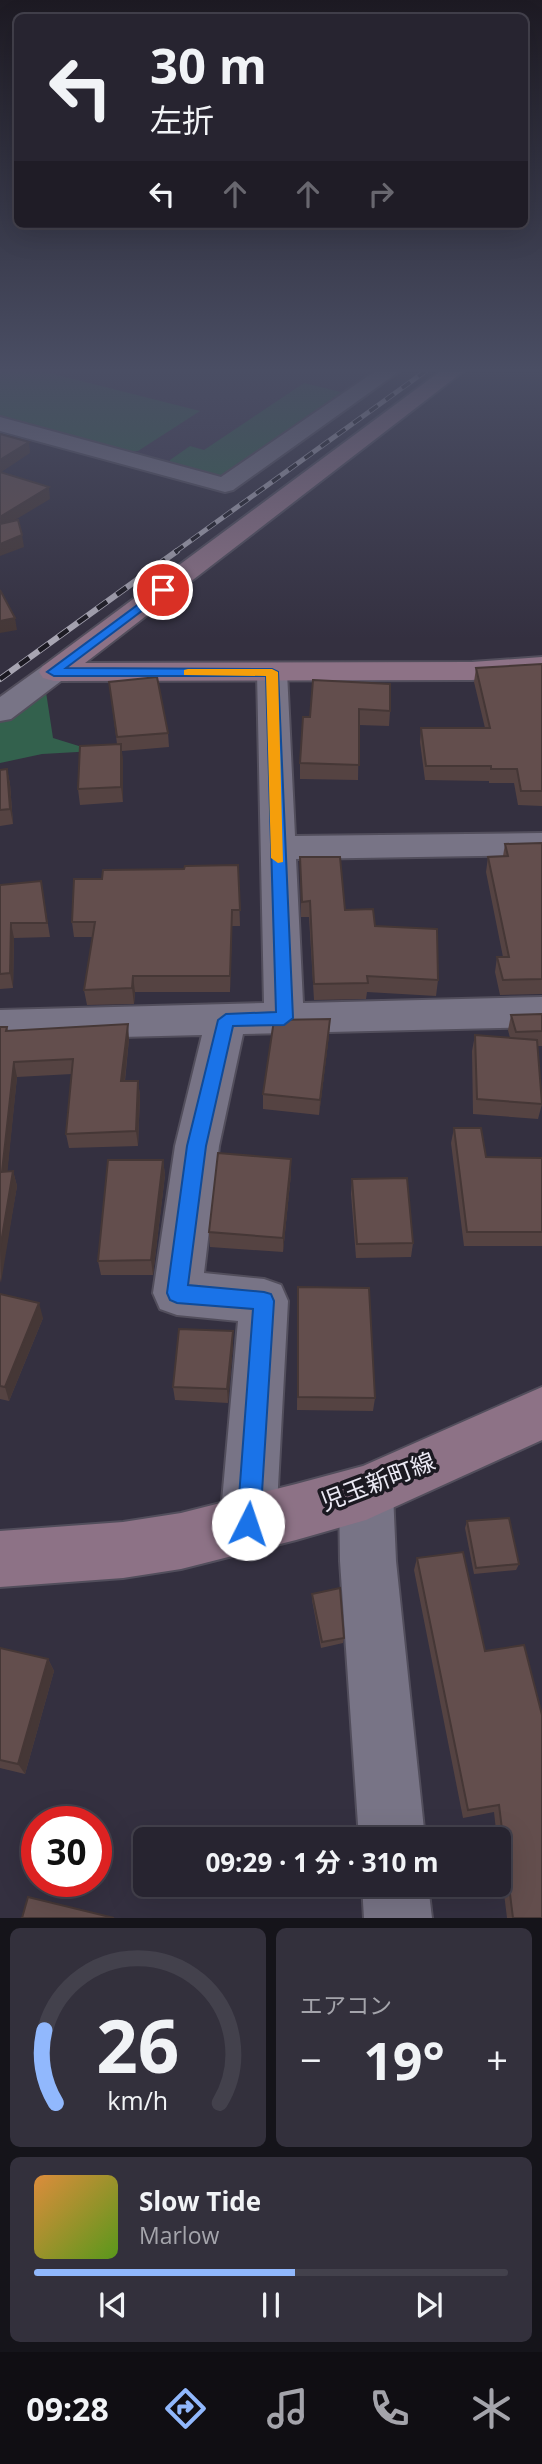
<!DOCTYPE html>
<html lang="ja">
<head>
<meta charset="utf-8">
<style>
  body { margin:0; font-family:"Open Sans","Noto Sans JP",sans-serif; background:#33303c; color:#f1f3f6; height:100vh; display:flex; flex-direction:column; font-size:26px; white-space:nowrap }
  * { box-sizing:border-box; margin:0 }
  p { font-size:23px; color:#a4a4ab }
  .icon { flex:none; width:38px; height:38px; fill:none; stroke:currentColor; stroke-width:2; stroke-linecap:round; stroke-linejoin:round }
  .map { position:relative; height:1918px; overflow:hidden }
  .drawer { display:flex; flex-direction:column; gap:10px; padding:10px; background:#15141a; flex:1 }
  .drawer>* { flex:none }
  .guide { position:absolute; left:14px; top:14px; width:514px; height:214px; border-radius:10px; box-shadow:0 7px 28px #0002,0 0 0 2px #43414c; background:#272430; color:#f1f3f6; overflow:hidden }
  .speed { position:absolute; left:21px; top:1806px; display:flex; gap:14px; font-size:35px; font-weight:700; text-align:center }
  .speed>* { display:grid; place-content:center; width:91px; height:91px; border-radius:50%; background:#272430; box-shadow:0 7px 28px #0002,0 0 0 2px #43414c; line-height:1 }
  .speed .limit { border:10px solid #d22; background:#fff; color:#111 }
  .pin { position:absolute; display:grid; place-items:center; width:60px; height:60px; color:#fff; margin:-30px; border:4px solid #fff; border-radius:50%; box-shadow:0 2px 7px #0007 }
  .me { position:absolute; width:77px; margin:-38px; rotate:4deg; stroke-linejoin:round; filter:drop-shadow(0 0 5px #0008) }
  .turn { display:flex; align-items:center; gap:24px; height:147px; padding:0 21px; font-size:32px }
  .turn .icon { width:91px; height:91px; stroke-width:2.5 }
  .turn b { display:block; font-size:49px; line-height:60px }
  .lanes { display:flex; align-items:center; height:66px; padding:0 21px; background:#0003; justify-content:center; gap:35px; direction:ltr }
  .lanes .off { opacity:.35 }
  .big { font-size:52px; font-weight:700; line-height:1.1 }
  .drawer .card { flex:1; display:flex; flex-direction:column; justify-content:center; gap:10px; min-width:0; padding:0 24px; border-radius:10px; background:#33303c }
  .drawer .dial { align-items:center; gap:0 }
  .dial svg { height:182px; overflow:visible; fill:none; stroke:#43414c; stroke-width:7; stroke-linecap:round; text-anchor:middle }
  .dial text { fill:#f1f3f6; stroke:none }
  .song { display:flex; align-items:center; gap:21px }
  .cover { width:84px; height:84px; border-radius:10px; background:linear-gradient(135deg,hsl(30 70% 55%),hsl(90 70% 35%)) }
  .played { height:7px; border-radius:4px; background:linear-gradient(90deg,#91b8fd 55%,#43414c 55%) }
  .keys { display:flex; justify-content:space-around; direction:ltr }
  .heat { display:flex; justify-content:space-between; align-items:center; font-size:38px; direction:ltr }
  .drawer .tiles { flex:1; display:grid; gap:10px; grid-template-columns:1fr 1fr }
  .card:last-child { grid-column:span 2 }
  .trip { position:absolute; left:133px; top:1827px; width:378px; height:70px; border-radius:10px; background:#272430; box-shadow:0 7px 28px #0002,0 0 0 2px #43414c; font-weight:700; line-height:70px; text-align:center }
  .tab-bar { display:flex; height:112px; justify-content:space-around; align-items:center; background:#100e13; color:#a4a4ab }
  .tab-bar .icon { width:49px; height:49px }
  .tab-bar .on { color:#91b8fd }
  .tab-bar b { font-size:32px; color:#f1f3f6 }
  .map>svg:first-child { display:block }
  .built { fill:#3f394f }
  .green { fill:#33614d }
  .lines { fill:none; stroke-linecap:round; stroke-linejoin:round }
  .street-casing { stroke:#524e5c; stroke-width:4 }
  .secondary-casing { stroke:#524e5c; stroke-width:4 }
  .street { fill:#787486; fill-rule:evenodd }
  .secondary { fill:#8d7286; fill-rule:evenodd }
  .rail-far1-casing { stroke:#a8a5b2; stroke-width:5 }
  .rail-casing { stroke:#a8a5b2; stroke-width:6 }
  .rail-far1 { stroke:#1b1921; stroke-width:3.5; stroke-dasharray:10; stroke-linecap:butt }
  .rail { stroke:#1b1921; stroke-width:4.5; stroke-dasharray:12; stroke-linecap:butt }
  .wall { fill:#554342 }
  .shaded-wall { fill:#453736 }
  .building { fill:#634e4d; stroke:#453736; stroke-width:2 }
  .route { fill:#1a73e8; stroke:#114b97; stroke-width:2 }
  .slow { fill:#f59e0b }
  .labels { text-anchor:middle; stroke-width:7; stroke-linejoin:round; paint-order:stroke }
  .near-street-label { font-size:24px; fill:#ebe9f4; stroke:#1b1921 }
</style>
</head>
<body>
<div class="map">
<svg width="542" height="1918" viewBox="0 0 542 1918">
  <rect width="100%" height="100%" fill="#343040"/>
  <path class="built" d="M0,370H381L216,476L102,445Z"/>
  <g class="green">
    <path d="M0,370H38L200,411L138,451L129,452L0,418Z"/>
    <path d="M304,383L345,393L231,474L216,476L170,464V460L190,446L204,450Z"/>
    <path d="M44,679L53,738L95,751L42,754L0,763V712Z"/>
  </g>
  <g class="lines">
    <defs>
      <g id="street">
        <path d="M377,370H401L233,490L225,492L0,431V417L221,477Z"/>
        <path d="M54,663L65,666L69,672L65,678L11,719L0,721V697L43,666Z"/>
        <path d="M272,663L283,666L287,672L295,836L542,833V855L296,859L303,1003L542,997V1027L243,1034L219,1146L204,1273L264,1279L281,1285L288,1301L276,1524L268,1544L248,1552L228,1544L220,1524L238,1321L177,1315L160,1309L153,1293L175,1146L202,1035L0,1040V1010L264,1003L257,672L261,666Z"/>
        <path d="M366,1466L385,1474L393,1493L396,1561L425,1839H359L340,1561L339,1493L347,1474Z"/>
        <path d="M362,1885H428L432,1918H364Z"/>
      </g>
      <g id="secondary">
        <path d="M442,370H465L85,663L472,662L542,657V675L472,680L54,681L43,678L39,672L43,666Z"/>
        <path d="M542,1387V1440L366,1520L296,1540L181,1569L123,1578L0,1587V1531L123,1522L181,1513L296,1484L363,1466Z"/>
      </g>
    </defs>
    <use href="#street" class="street-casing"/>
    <use href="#secondary" class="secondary-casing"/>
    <use href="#street" class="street"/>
    <use href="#secondary" class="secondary"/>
    <defs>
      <path id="rail-far1" d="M175,552L427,370"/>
      <path id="rail" d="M0,679L177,551"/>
    </defs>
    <use href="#rail-far1" class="rail-far1-casing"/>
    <use href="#rail" class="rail-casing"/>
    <use href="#rail-far1" class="rail-far1"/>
    <use href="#rail" class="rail"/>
  </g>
  <g class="wall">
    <path d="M542,664V806L518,805L514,783H489V781L425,780L420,742L421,728H485L474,682L476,668Z"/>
    <path d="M313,680L390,711L389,726L359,725L358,780L300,779V763L310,717Z"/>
    <path d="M109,682L168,733L169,747L122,751L123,802L80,805L78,789L117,744Z"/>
    <path d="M7,769L10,784L13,824L0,826V770Z"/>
    <path d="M542,843V994L500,995L495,972L497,957H503L486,872L488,857L503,856L505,844Z"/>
    <path d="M300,857L345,910L375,926L438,980L436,996L367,992L366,999L314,1000L309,917H301Z"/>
    <path d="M238,865L240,926H232L230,992H135L134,1004L87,1005L84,990L93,937H74L72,922L102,879Z"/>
    <path d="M41,881L50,937L14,938L13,988L0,989V885Z"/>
    <path d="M542,1014V1046H537L542,1104L538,1119L473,1114L472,1051L475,1035L510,1038L508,1030L511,1015Z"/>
    <path d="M0,1027H7L8,1031L129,1039L125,1081H138L140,1096L138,1146L69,1148L66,1134L72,1074L17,1077L7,1172L13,1171L17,1186L0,1283Z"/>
    <path d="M329,1035L319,1115L263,1109V1094Z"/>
    <path d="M454,1128L486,1157L542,1158V1246H464L451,1143Z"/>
    <path d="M291,1159V1174L283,1252L210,1247L209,1232Z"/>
    <path d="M163,1160L165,1175L153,1275H101L98,1261Z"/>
    <path d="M352,1179L413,1243L411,1257L356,1258L351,1194Z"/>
    <path d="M0,1294L43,1318L9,1401L0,1399Z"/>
    <path d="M298,1301L375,1398L373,1411L297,1410Z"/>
    <path d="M233,1331V1345L228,1403L175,1400L173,1387Z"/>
    <path d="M467,1521L519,1564L516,1570L474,1574L465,1528Z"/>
    <path d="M417,1558L485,1651L542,1918H507L499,1852V1839H497L494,1812L463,1818L414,1570Z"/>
    <path d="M312,1594L344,1638L343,1643L321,1648L312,1600Z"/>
    <path d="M0,1648L48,1659L54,1671L25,1774L0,1768Z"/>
  </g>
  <g class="shaded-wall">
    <path d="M29,442L30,453L0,473V460Z"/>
    <path d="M49,487L50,499L0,529V517Z"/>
    <path d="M22,535L24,547L0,556V544Z"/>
    <path d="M15,618L17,630L0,633V621Z"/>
    <path d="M121,744L123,759V802L121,787Z"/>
    <path d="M7,769L10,784L13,824L10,809Z"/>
    <path d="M232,910V926L230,992V976Z"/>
    <path d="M11,923L14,938L13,988L10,973Z"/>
    <path d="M133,976L135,992L134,1004L132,988Z"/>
    <path d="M330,1019L329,1035L319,1115L320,1100Z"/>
    <path d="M128,1024L129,1039L123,1096L121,1081Z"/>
    <path d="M14,1062L17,1077L6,1186L2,1172Z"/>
    <path d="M138,1081L140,1096L138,1146L136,1131Z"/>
    <path d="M291,1159V1174L283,1252V1238Z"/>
    <path d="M163,1160L165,1175L153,1275L151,1260Z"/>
    <path d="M13,1171L17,1186L1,1283L0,1249Z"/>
    <path d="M39,1303L43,1318L9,1401L5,1387Z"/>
    <path d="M233,1331V1345L228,1403L227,1389Z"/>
    <path d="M48,1659L54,1671L25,1774L18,1764Z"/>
  </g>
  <g class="building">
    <path d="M0,434L29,442L0,460Z"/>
    <path d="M0,472L49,487L0,517Z"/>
    <path d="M18,520L22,535L0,544V524Z"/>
    <path d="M0,590L15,618L0,621Z"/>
    <path d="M542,664V791H521L517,769H491V766H426L421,728H490L476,668Z"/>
    <path d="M157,677L168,733L117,737L109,682Z"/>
    <path d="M313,680L390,684V711L359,709V765L300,763L303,717H310Z"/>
    <path d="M121,744V787L78,789L80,746Z"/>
    <path d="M7,769L10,809L0,810V770Z"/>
    <path d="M542,843V979L503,980L497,957H509L488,857L508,856L505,844Z"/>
    <path d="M300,857H340L345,910L373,909L375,926L437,929L438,980L367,976L368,983L314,984L310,901L302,902Z"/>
    <path d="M238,865L240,910H232L230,976H133L132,988L84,990L95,922H72L74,879H102L103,870L184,869L185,866Z"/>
    <path d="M41,881L47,923H11L10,973L0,974V885Z"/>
    <path d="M542,1014V1031L516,1032L511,1015Z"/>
    <path d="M330,1019L320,1100L263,1094L274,1020Z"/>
    <path d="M128,1024L121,1081H138L136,1131L66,1134L73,1059L14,1062L2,1172L13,1171L0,1249V1027H7L6,1031Z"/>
    <path d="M475,1035L537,1040L542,1104L477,1099Z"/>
    <path d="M454,1128H481L486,1157L542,1158V1232H467Z"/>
    <path d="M218,1153L291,1159L283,1238L209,1232Z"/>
    <path d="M108,1160H163L151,1260L98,1261Z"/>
    <path d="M407,1178L413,1243L357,1244L352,1179Z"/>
    <path d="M298,1287L369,1288L375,1398L298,1397Z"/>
    <path d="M0,1294L39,1303L5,1387L0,1386Z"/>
    <path d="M179,1329L233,1331L227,1389L173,1387Z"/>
    <path d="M509,1518L519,1564L476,1568L467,1521Z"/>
    <path d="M463,1552L485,1651L524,1645L542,1715V1918H513L499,1805L468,1810L417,1558Z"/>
    <path d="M340,1588L344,1638L322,1642L312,1594Z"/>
    <path d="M0,1648L48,1659L18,1764L0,1760Z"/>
    <path d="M28,1897L114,1918H22Z"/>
  </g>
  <linearGradient id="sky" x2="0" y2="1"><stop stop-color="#1d1a23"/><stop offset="0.58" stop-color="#4a4e64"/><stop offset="1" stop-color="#4a4e64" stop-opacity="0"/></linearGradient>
  <rect width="542" height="639" fill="url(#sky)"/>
  <path class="route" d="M163,586L169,590L167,592L66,668L272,669L278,672L293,1018L284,1025L233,1026L206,1146L188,1285L264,1292L271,1294L274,1301L260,1524L256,1532L248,1536L240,1532L237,1524L253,1309L177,1303L170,1300L167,1293L187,1146L218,1020L226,1014L276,1012L266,676H54L47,672Z"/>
  <path class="slow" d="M188,669H272L278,672L283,862L278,863L271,858L266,676L184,675V670Z"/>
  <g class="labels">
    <g class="near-street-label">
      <text transform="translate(378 1482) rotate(-21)" y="8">児玉新町線</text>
    </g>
  </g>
</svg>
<div class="speed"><div class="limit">30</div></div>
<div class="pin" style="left:163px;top:590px;background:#d93025"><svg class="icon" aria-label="arrive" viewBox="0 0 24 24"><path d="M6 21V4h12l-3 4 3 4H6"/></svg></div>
<svg class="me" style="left:248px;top:1524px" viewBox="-20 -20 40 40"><circle r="19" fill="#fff"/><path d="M0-13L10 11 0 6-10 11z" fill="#1a73e8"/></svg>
<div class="trip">09:29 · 1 分 · 310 m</div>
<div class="guide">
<div class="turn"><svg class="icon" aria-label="left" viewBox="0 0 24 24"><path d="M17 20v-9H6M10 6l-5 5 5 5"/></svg><div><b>30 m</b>左折</div></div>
<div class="lanes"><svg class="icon" aria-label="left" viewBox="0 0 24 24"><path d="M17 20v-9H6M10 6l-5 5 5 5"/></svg><svg class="icon off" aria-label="ahead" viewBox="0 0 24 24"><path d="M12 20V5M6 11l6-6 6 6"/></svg><svg class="icon off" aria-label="ahead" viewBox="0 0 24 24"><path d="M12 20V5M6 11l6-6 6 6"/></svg><svg class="icon off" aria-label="right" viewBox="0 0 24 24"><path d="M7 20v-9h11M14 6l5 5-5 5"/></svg></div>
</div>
</div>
<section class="drawer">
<div class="tiles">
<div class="card dial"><svg viewBox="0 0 100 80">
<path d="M14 69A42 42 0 1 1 86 69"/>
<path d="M14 69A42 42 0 0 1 9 37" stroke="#91b8fd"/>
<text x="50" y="56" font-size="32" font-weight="700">26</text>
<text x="50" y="72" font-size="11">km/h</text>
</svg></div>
<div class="card"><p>エアコン</p>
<div class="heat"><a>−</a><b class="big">19°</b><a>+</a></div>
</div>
<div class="card">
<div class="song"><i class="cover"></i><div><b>Slow Tide</b><p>Marlow</p></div></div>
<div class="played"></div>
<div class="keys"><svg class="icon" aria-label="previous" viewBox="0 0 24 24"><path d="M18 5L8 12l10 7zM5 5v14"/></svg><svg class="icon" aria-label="pause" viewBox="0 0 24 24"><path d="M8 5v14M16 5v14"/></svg><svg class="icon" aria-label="next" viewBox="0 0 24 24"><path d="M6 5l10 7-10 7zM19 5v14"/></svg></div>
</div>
</div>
</section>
<nav class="tab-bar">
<b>09:28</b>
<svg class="icon on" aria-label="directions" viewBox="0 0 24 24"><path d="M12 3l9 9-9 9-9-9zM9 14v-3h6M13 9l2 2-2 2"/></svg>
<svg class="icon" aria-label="music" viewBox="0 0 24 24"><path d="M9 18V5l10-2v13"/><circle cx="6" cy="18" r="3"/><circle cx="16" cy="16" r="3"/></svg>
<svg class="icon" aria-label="phone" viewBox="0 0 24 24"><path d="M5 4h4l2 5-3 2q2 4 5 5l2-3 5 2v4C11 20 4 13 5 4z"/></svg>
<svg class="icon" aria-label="climate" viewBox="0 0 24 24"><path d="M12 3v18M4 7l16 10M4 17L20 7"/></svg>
</nav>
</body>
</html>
